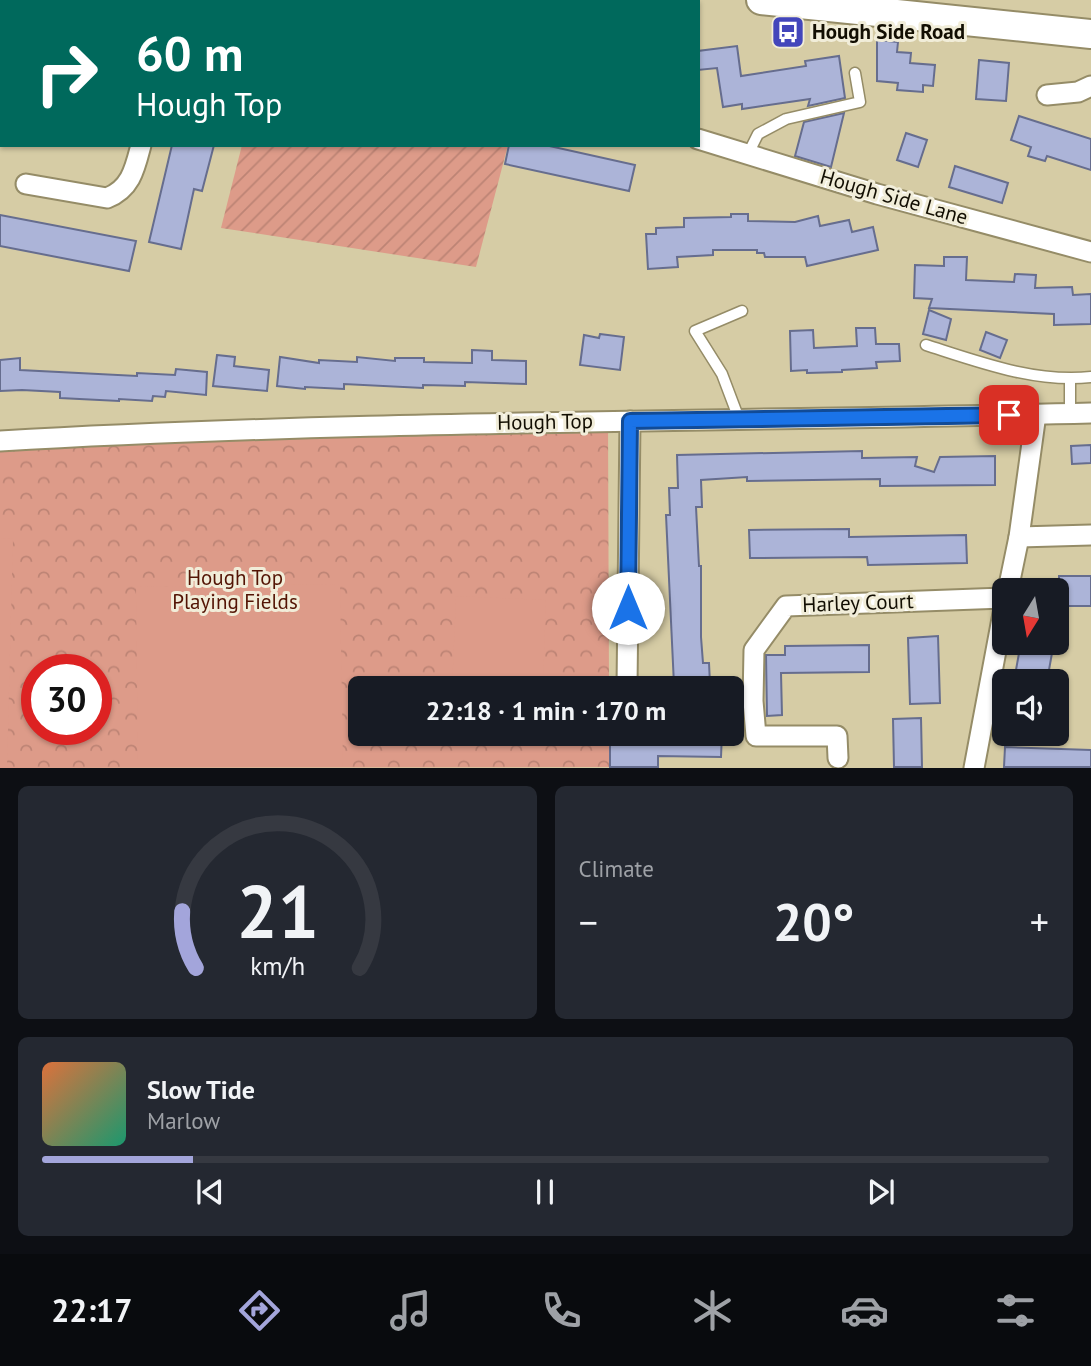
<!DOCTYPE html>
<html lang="en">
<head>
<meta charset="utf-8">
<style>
  body { margin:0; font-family:"PT Sans",sans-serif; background:#242831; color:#f1f3f6; height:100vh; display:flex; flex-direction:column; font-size:26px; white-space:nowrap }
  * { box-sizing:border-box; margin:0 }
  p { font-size:23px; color:#9ea1a6 }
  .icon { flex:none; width:38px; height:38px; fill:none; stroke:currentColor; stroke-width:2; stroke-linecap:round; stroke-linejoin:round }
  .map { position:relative; height:768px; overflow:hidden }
  .panel { display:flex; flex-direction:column; gap:18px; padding:18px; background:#0d0f14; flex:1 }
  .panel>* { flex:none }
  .hud { position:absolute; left:0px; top:0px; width:700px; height:147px; box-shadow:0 2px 5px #0004; background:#00695c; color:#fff; overflow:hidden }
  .needle { width:46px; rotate:191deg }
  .fabs { position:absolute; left:992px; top:578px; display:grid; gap:14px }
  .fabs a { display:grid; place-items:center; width:77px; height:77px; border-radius:10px; background:#171b24; box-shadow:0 2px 5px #0004; font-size:35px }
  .speed { position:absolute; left:21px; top:654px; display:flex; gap:14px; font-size:35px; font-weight:700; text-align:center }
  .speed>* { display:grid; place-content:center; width:91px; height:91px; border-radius:50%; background:#171b24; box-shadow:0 2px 5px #0004; line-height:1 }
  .speed .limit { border:10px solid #d22; background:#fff; color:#111 }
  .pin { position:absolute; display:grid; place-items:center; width:60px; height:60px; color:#fff; margin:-30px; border-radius:14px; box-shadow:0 4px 10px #0006 }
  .me { position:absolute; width:77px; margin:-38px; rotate:0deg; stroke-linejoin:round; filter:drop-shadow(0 0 5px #0008) }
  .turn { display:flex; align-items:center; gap:24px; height:147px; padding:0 21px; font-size:32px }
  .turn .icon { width:91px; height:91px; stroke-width:2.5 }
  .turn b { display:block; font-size:49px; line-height:60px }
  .big { font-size:52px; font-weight:600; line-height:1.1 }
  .panel .tile { flex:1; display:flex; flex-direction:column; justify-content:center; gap:10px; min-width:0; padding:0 24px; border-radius:10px; background:#242831 }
  .panel .dial { align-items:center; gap:0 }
  .dial svg { height:182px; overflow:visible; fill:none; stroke:#363941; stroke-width:7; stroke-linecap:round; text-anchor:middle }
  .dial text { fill:#f1f3f6; stroke:none }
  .song { display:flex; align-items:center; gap:21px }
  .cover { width:84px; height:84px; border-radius:10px; background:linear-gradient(135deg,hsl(20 70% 55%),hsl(160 70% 35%)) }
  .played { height:7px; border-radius:4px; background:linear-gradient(90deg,#a3a5db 15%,#363941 15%) }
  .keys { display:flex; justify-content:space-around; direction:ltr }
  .heat { display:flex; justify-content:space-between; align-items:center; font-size:38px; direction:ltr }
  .panel .tiles { flex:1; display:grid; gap:18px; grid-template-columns:1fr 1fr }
  .tile:last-child { grid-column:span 2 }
  .trip { position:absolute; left:348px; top:676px; width:396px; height:70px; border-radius:10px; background:#171b24; box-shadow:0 2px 5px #0004; font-weight:600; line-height:70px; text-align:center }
  .dock { display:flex; height:112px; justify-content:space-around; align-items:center; background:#090b0e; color:#9ea1a6 }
  .dock .icon { width:49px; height:49px }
  .dock .current { color:#a3a5db }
  .dock b { font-size:32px; color:#f1f3f6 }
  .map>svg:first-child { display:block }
  .park { fill:url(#park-crowns); fill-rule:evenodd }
  .garden { fill:url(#garden-furrows) }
  .pitch { fill:#dd9b89 }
  .building { fill:#acb4d8; stroke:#666d8e; stroke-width:2 }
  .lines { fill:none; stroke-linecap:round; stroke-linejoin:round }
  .service-casing { stroke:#958c67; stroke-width:13 }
  .minor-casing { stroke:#958c67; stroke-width:23 }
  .secondary-casing { stroke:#958c67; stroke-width:32 }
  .service { stroke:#fff; stroke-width:10 }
  .minor { stroke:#fff; stroke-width:19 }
  .secondary { stroke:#fff; stroke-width:28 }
  .route-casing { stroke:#114b97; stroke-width:18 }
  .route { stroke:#1a73e8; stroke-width:12 }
  .labels { text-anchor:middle; stroke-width:6; stroke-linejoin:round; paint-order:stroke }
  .poi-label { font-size:21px; font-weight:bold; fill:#120e02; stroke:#f1edd9; text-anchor:start }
  .street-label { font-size:21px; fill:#120e02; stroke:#f1edd9 }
  .park-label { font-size:21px; fill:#531404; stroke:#f1edd9 }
</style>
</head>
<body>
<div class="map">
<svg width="1091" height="768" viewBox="0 0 1091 768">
  <defs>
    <pattern id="park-crowns" width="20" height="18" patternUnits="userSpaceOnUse" patternTransform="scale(1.75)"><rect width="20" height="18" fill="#dd9b89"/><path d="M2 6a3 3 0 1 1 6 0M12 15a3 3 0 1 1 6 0" fill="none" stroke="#bd8475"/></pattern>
    <pattern id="garden-furrows" width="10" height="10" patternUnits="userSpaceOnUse" patternTransform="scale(1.75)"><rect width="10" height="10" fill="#dd9b89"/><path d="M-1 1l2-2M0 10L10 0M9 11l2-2" fill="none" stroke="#bd8475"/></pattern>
  </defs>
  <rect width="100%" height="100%" fill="#d6cca5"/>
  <path class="park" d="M608,420L609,688H360V733H609L610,767L0,768V441ZM37,670H96V730H37Z"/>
  <path class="garden" d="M242,145H508L476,267L221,228Z"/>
  <g class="pitch">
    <path d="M0,538L13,539L7,768L0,767Z"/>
    <path d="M340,584L343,767H138L136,587Z"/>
    <path d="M456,596L546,600L543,688H452Z"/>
  </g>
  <g class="building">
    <path d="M877,40L898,42L897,52L911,53L910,63L935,65L933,86L923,85V92L897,90L898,83L877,81Z"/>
    <path d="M737,46L741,76L806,66L805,61L839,56L845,98L808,106L810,99L742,109V104L723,107L717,68L698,70V51Z"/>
    <path d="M979,60L1009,63L1006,101L976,99Z"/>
    <path d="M844,113L831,167L795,156L804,122Z"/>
    <path d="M1019,116L1091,139V170L1047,156L1045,161L1028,156L1031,147L1011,140Z"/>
    <path d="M906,133L927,140L918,167L897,160Z"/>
    <path d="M172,145H214L202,191L194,189L181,249L149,242Z"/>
    <path d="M509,145H545L635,165L629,191L505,164Z"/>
    <path d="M955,166L1008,183L1002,203L949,187Z"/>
    <path d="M731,214H748V221L795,222L818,216L820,226L849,220L852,232L873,227L878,250L807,266L805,257H765L764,253H757V250H713V255L677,257L678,267L648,269L646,234H656V228L684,227V218L731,217Z"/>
    <path d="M0,215L136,241L129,271L0,246Z"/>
    <path d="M944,257H967L966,280L1014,282L1015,274L1036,275L1035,288L1072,287L1073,295L1091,294V324L1054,325V314L929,308L932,299L914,298L915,265L944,266Z"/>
    <path d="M929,310L951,319L946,340L923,334Z"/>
    <path d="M856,328H875L876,344H899L900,361L876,362L877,368L842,370V372L807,373V370L791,371L790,331L813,330L814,348L857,346Z"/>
    <path d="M986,332L1007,340L1000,358L980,350Z"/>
    <path d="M600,334L624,337L620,370L580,365L584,335L599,338Z"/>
    <path d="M472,350L492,351V360L526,361V384L465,382V386L423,385V388L344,384V389L305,387V389L277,386L280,357L319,363V360L357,362V357L395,361V358H424V362L472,363Z"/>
    <path d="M217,355L235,357L234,366L269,370L267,391L213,386Z"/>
    <path d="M20,358V370L137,376V373L175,375L176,369L207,372L206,395L166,391L165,397L153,396L152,401L119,399V401L60,398V392L22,390L0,391V360Z"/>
    <path d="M1091,445V463L1072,464L1071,446Z"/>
    <path d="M862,451V458L917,457L915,466L934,472L940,457L995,456V485L880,486V479L747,481V477L701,480L702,507H696L699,566H701V637L703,663H709L710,684L674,685L666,515H670L669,488H678L677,455Z"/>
    <path d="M849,529V537L966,535L967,563L868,565L867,557L750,558L749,530Z"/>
    <rect x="1059" y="576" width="32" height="30"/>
    <path d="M938,636L940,703L910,704L908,638Z"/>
    <path d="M1021,642H1054L1047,681H1014Z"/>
    <path d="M869,645V672L781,673L782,715L767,716L766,655H785V646Z"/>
    <path d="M921,718L922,767H894L893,719Z"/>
    <path d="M637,733H722L721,757L658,756V767H610V735Z"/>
    <path d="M1005,747L1091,750V767H1004Z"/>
  </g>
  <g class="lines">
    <defs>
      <g id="service">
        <path d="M748,154L758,134L786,119L860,102L855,73"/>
        <path d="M926,345C979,362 1035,383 1091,377"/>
        <path d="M1070,379V414"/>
        <path d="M739,419L722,374L695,331L742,311"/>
      </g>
      <g id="minor">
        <path d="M104,0L112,2"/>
        <path d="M1047,95L1078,92L1091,86"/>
        <path d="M698,139L877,194L1091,252"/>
        <path d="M26,184L107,198C131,189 135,168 141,145"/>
        <path d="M0,441C363,420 727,422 1091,413"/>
        <path d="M1019,537L1091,535"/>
        <path d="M1008,590L1019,537L1036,414"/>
        <path d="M627,688L630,421"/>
        <path d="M838,758L837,736H756L753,701L754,650L786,606L1004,598"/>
        <path d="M974,768L1004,608"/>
      </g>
      <path id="secondary" d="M761,0L1091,34"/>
    </defs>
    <use href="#service" class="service-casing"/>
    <use href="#minor" class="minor-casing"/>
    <use href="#secondary" class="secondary-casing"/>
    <use href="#service" class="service"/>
    <use href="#minor" class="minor"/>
    <use href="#secondary" class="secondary"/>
  </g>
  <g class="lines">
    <defs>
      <path id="route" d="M628,608L630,421L1009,415"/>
    </defs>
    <use href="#route" class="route-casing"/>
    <use href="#route" class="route"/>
  </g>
  <defs>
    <symbol id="bus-square" viewBox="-11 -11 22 22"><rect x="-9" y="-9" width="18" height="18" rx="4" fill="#4346bb" stroke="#f1edd9"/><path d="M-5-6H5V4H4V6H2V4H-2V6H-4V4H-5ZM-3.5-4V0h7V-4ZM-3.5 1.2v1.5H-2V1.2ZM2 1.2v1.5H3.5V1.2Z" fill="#fff"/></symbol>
  </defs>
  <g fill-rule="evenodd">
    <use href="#bus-square" x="769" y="13" width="38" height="38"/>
  </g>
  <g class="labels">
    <g class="poi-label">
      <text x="812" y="39">Hough Side Road</text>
    </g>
    <g class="street-label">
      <text transform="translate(894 197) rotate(16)" y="7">Hough Side Lane</text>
      <text transform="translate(545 422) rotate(-1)" y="7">Hough Top</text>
      <text transform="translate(858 603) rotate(-2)" y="7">Harley Court</text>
    </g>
    <g class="park-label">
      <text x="235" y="585">Hough Top<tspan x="235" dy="24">Playing Fields</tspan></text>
    </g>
  </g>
</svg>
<div class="fabs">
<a><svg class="needle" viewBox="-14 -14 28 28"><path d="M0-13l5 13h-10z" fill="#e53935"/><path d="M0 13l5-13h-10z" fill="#9ea1a6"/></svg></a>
<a><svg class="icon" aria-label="sound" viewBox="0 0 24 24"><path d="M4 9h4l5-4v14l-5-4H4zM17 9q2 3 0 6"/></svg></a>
</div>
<div class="speed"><div class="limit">30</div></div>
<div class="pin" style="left:1009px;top:415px;background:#d93025"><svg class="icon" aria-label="arrive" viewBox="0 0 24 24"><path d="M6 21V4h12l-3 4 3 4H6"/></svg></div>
<svg class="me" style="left:628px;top:608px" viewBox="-20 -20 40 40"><circle r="19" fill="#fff"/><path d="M0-13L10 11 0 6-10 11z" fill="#1a73e8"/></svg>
<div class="trip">22:18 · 1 min · 170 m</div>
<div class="hud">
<div class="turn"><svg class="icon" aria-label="right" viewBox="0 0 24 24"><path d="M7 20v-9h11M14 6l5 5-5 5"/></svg><div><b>60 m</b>Hough Top</div></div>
</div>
</div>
<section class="panel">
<div class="tiles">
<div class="tile dial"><svg viewBox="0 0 100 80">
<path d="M14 69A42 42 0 1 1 86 69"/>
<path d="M14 69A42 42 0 0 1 8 44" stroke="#a3a5db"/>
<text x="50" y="56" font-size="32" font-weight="700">21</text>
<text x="50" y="72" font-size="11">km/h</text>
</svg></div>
<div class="tile"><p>Climate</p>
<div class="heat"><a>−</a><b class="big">20°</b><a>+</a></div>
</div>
<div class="tile">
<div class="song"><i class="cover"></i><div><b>Slow Tide</b><p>Marlow</p></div></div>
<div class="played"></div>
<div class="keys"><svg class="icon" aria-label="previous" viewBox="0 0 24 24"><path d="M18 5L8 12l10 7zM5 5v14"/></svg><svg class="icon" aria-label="pause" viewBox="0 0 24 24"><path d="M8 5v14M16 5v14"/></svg><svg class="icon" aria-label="next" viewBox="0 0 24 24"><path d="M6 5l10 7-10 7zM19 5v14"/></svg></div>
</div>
</div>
</section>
<nav class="dock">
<b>22:17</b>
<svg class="icon current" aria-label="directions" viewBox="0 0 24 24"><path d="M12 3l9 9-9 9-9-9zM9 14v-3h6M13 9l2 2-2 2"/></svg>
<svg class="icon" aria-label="music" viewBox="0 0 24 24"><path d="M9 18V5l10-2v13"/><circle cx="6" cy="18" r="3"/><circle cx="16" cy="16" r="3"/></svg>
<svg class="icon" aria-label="phone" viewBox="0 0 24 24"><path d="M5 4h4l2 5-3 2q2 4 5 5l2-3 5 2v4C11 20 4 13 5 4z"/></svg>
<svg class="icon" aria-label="climate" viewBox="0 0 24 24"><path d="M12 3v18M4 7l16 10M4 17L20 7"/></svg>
<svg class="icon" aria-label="car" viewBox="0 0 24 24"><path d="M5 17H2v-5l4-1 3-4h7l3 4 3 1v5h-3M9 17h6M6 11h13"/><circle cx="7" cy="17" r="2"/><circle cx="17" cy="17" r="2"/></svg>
<svg class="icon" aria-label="filters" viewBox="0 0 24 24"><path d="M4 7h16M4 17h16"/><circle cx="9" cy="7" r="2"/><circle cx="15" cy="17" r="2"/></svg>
</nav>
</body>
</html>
